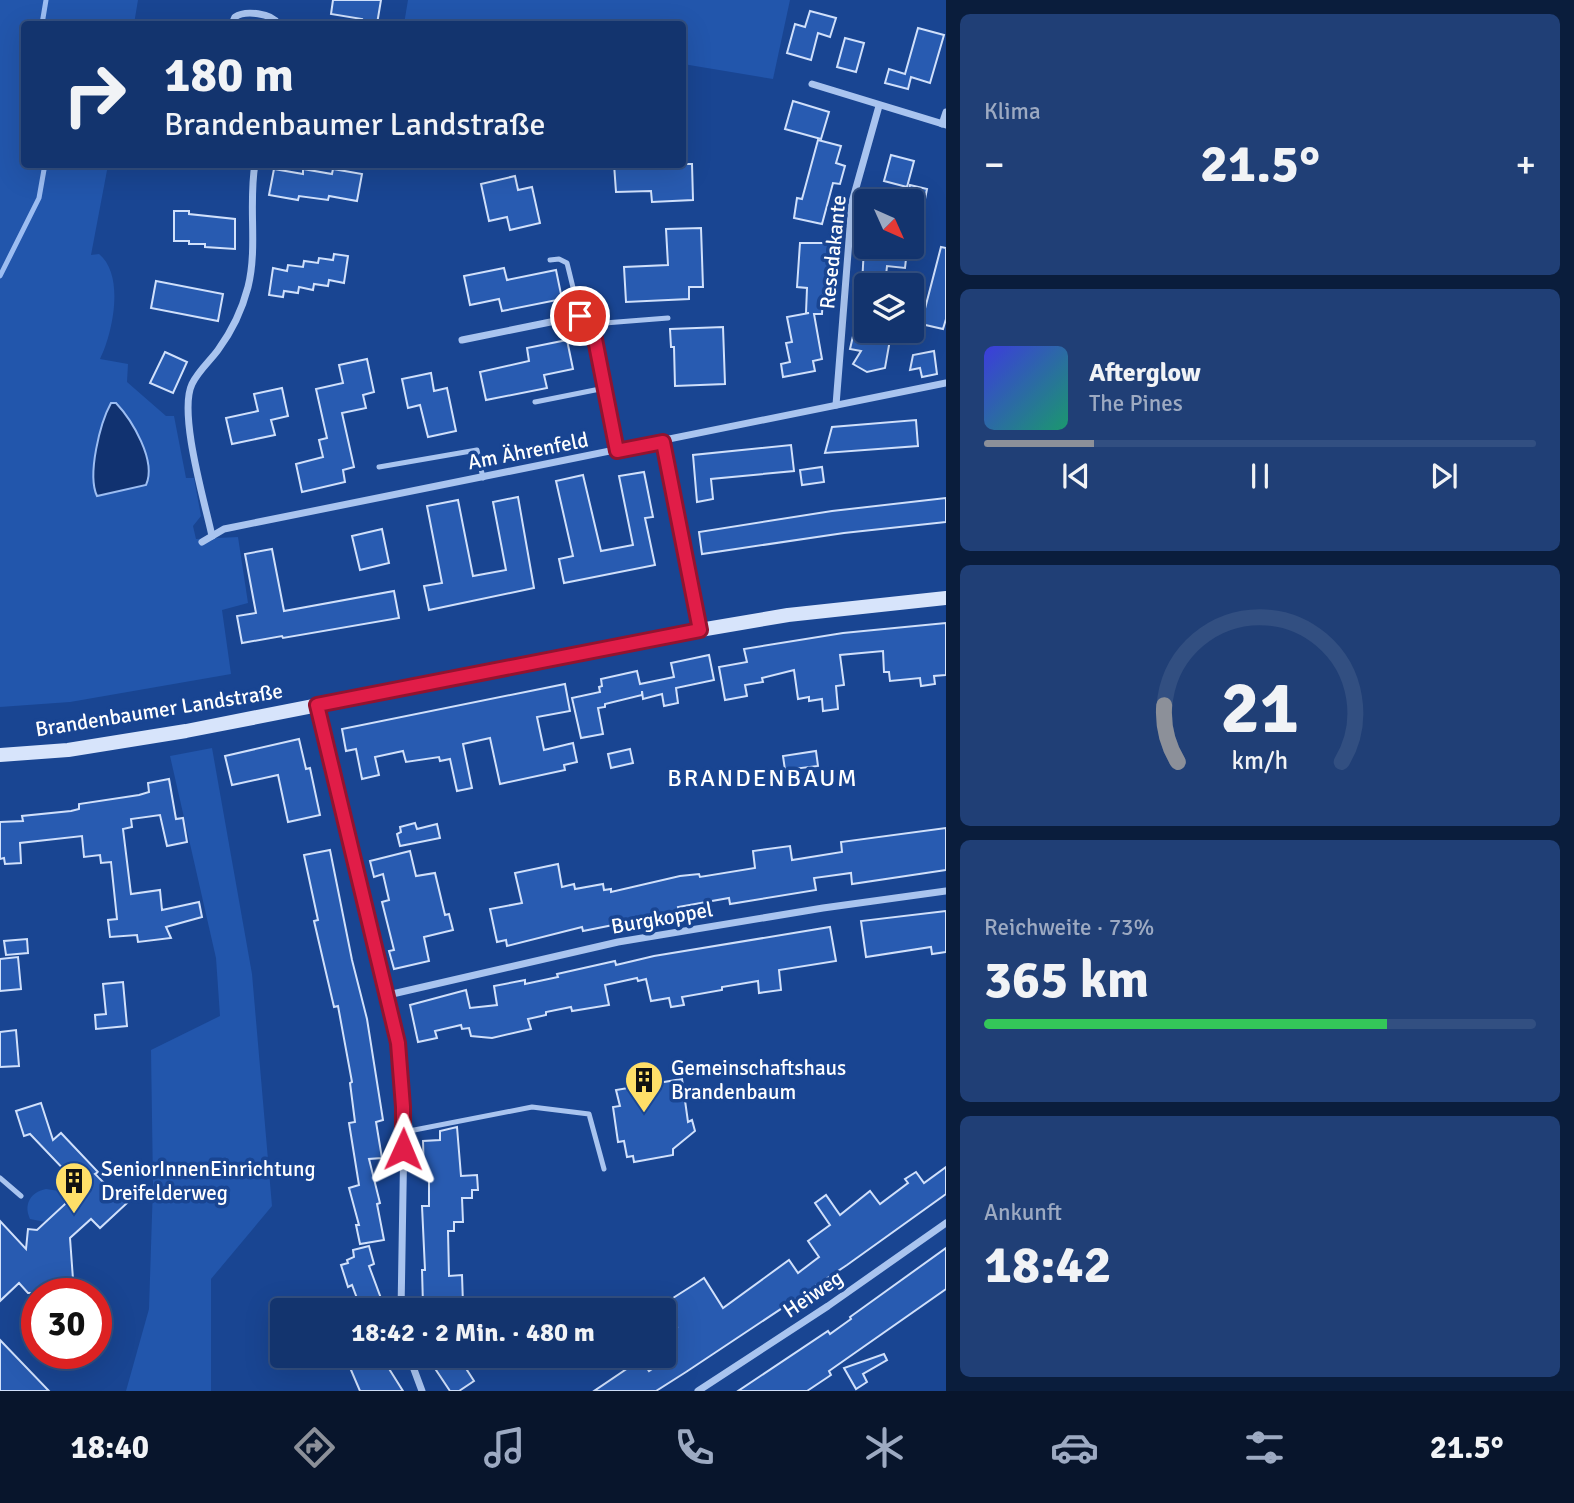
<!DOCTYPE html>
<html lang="de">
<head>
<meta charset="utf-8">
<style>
  body { margin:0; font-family:Signika,sans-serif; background:#203f76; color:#f1f3f6; height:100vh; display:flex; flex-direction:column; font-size:26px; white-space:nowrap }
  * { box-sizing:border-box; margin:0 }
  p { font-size:23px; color:#9daac2 }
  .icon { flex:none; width:38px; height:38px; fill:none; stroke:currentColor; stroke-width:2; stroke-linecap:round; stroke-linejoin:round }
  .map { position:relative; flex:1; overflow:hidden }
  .side { display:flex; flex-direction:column; gap:14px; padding:14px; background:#0a1d3c; width:628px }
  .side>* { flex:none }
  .hud { position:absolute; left:21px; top:21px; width:665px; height:147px; border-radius:7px; box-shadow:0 7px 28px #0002,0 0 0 2px #324f81; background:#13346e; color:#f1f3f6; overflow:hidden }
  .needle { width:46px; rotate:135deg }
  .fabs { position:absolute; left:854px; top:189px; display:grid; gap:14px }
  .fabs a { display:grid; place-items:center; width:70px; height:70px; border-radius:7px; background:#13346e; box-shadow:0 7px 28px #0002,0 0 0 2px #324f81; font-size:35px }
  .speed { position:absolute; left:21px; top:1278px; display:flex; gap:14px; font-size:35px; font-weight:700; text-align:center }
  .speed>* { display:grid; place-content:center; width:91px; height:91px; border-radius:50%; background:#13346e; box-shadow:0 7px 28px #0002,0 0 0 2px #324f81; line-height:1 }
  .speed .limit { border:10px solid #d22; background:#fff; color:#111 }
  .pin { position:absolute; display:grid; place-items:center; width:60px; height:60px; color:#fff; margin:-30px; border:4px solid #fff; border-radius:50%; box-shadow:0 2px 7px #0007 }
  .me { position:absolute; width:77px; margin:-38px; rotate:1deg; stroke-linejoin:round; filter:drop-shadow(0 0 5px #0008) }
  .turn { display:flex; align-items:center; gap:24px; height:147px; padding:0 28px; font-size:32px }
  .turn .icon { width:91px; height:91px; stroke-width:2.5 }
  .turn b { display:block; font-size:49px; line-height:60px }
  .big { font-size:52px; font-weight:700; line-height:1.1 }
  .side .card { flex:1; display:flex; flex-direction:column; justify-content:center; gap:10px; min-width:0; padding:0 24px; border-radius:10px; background:#203f76 }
  .side .dial { align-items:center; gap:0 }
  .dial svg { height:182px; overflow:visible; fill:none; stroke:#324f81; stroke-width:7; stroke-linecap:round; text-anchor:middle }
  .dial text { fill:#f1f3f6; stroke:none }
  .song { display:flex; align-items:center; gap:21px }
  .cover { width:84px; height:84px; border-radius:10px; background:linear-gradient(135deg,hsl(240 70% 55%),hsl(160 70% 35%)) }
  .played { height:7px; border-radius:4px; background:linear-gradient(90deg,#8c9099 20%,#324f81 20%) }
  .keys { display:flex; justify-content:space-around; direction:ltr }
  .heat { display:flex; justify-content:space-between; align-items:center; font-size:38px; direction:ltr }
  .charge { height:10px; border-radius:5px; background:linear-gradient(90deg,#34c759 73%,#324f81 0) }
  .trip { position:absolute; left:270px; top:1298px; width:406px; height:70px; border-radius:7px; background:#13346e; box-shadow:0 7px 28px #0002,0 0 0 2px #324f81; font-weight:700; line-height:70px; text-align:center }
  .dock { display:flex; height:112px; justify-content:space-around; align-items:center; background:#08152c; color:#9daac2 }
  .dock .icon { width:49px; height:49px }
  .dock .current { color:#8c9099 }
  .dock b { font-size:32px; color:#f1f3f6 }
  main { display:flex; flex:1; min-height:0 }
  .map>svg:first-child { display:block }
  .green { fill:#2256ac; fill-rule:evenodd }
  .water { fill:#113270; stroke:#9cbdf2; stroke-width:2 }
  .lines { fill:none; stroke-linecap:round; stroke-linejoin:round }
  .stream { stroke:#9cbdf2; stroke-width:5 }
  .building { fill:#285bb1; stroke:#d0e0fb; stroke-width:2 }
  .lane { stroke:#a9c4ef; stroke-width:5 }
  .street { stroke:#a9c4ef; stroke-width:7 }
  .secondary { stroke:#d7e4fb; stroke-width:14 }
  .route-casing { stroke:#92132f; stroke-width:18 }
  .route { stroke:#e11d48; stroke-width:12 }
  .labels { text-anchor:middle; stroke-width:7; stroke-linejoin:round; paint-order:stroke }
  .street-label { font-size:21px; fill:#fff; stroke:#194592 }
  .poi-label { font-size:21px; fill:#fff; stroke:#194592; text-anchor:start }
  .quarter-label { font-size:24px; letter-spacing:2px; fill:#fff; stroke:#194592 }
</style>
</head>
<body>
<main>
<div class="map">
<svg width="946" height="1391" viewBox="0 0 946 1391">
  <rect width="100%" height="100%" fill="#194592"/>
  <g class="green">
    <path d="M0,0H138L134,24H24V164L108,165L91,255L99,254C125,275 113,333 100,359L128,364L127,382L166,416H174L186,478H194L201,516L193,526L196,539L238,537L248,603L222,610L231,674L70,702L0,707ZM111,403L126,413L146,455V485L98,496C95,466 96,431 111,403Z"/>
    <path d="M408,0H790L773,79L683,64L682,24H404Z"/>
    <path d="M212,748L252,974L272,1206L211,1279V1391H126L149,1309L153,1185L151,1050L220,1016L216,958L170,756Z"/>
    <path d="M46,1189L59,1191L68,1201L45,1222L30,1219C23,1204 31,1192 46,1189Z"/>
  </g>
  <path class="water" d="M111,403H116C132,420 157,461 146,485L97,496C87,475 100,423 111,403Z"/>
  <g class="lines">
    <g class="stream">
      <path d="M42,24L46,0"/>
      <path d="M0,276L39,198L45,164"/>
    </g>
  </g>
  <g class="building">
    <path d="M333,0H381L377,24H361L362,19L331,14Z"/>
    <path d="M810,11L836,18L830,37L818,33L811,60L787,53L795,24L805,27Z"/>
    <path d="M918,28L944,35L930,83L911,77L908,89L885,83L889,69L905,74Z"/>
    <path d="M845,38L864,43L856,72L837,67Z"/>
    <path d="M793,101L829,112L821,139L785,129Z"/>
    <path d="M818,140L841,146L836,163L845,166L840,184L833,183L822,224L794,218L797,198L802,199Z"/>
    <path d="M891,155L914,161L907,187L884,181Z"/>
    <path d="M614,164H692L693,200L652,202L651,191L616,192Z"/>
    <path d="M274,169L303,174V169L332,174L333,169L362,174L357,201L329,196L328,200L299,196L298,200L269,195Z"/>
    <path d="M515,176L518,190L532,187L540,223L510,230L507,217L489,221L481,184Z"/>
    <path d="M910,185L927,189L924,204L907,200Z"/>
    <path d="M174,211H189V214L235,219V249L205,247V244H189V241H174Z"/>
    <path d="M701,228L703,287H689V299L626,302L624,267L668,265L666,229Z"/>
    <path d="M800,243H829L826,296L823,295L822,314H814L822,359L813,361L815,371L783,377L781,364L790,362L786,343L792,342L787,317L809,313H806L807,288L797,287Z"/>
    <path d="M864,247H900V249L907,250L905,268L887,266L885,285H862Z"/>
    <path d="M941,247L946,248V319L943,329L921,324Z"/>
    <path d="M334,254L348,256L344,283L329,280L328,286L314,284L313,290L299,287L298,293L284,291L283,297L269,295L273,268L287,271L288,265L303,267L304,261L318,263L319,258L333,260Z"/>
    <path d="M504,268L507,280L556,270L562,299L502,311L499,299L470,305L464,276Z"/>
    <path d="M156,281L223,294L218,321L151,308Z"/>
    <path d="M861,302L866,303V331L891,334L885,368L867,372L853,364L861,351L850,349Z"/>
    <path d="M723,327L725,384L675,386L674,347H671L670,329Z"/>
    <path d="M567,340L573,369L544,375L547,388L486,400L480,372L529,361L527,348Z"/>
    <path d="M934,351L937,374L922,377L920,368L910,370L913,355Z"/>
    <path d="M165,352L187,362L173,393L150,383Z"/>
    <path d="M367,359L374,392L363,395L366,408L342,413L354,467L343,470L345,482L302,492L296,464L323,457L319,440L327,438L316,389L343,383L339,365Z"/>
    <path d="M431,373L434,391L447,388L456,431L428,437L420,405L408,408L402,379Z"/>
    <path d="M282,388L288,416L271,420L275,435L232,444L226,418L258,411L254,394Z"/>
    <path d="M916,420L918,446L825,453L832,427Z"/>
    <path d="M791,445L794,471L711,479L713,499L697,502L693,455Z"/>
    <path d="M822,467L824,482L802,485L800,470Z"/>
    <path d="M644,472L653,517L645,518L655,565L564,583L559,559L573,556L556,481L583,475L601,551L633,545L619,476Z"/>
    <path d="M518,497L534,588L429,610L424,586L442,583L427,506L458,500L473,576L506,570L493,502Z"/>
    <path d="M946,498V522L844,533L702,554L699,532L832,511Z"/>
    <path d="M382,529L389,563L360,570L352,536Z"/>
    <path d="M272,549L284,611L394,591L399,618L283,638L282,636L242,643L237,616L256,613L245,554Z"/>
    <path d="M946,623V675L934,676L935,684L921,686L920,678L890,681L889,672H884L883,651L840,655L844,685L836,686L838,709L823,711L822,699L809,701V697L798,699L794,670L762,678L763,682L745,685L747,696L725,700L719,667L747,662L744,649L843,633Z"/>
    <path d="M709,655L714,680L676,688L678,703L664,706L662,694L643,699L642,691V695L605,704V707L598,708L603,734L581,738L572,698L600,692L599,687L602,686L601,679L637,671L640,684L674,677L671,663Z"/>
    <path d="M565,684L570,711L537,717L544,750L573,743L577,762L564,765L565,770L500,784L490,738L463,744L472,788L457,791L450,759L440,761L439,757L406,762L403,751L375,757L379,775L362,779L356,749L346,751L342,729Z"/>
    <path d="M299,739L306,769L310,768L320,815L288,822L278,775L232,785L225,756Z"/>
    <path d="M630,749L633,763L611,768L608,754Z"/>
    <path d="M816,751L818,766L785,770L783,756Z"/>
    <path d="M169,779L176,819L183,818L187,842L167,846L160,815L131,819L132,827L123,829L131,894L160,890L162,910L199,902L202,917L166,927L171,938L138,942L137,935L110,937L108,920L117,919L111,862L101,863L100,855L84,857L82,836L20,843L21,863L5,864L4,858L0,859V822L23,821L22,816L71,811L79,809V804L139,795L149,792L148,783Z"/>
    <path d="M415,823L417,829L437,824L440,838L400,846L397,834L401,832L400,827Z"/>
    <path d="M946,828V870L852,884L851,873L814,878L816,890L730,904L729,898L678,907L679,912L613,925L583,931L582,927L507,946L506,940L497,942L490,909L522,903L515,873L558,864L562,887L574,884L575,889L603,884L604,890L611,889V892L680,876L699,874L700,877L755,868L753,851L790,846L792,860L842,852L841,842Z"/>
    <path d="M330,850L352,960L367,1019L383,1120L376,1122L382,1158L369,1159L380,1203L377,1204L384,1240L360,1244L356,1225H359L349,1188L359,1185L349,1123L355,1122L350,1083L352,1082L338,1006L334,1007L314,921L318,920L304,855Z"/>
    <path d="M410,851L416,876L435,873L445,915L449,914L453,930L424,937L429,961L394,969L389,951L394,950L382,902L389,900L383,874L374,877L370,861Z"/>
    <path d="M946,911V952L932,954L931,947L866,957L861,921Z"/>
    <path d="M830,927L836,961L779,970L781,990L759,993L758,981L722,987V990L682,997L684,1005L671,1007L669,998L651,1001L646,979L638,981L637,978L605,985L609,1005L572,1011L571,1007L546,1012V1015L528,1019L531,1029L492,1038L471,1036L469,1028L462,1029L461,1025L435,1031L437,1038L418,1042L410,1005L466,990L470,1008L497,1005L494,986L525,980V984L558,977L557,974L615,961L616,965L654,956Z"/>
    <path d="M27,939L28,953L6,955L4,941Z"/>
    <path d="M18,957L21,989L0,991V959Z"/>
    <path d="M123,982L127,1026L96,1029L95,1015L106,1014L103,984Z"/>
    <path d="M16,1030L19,1066L0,1067V1032Z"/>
    <path d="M682,1079L688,1122L692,1120L695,1131L673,1149V1155L634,1162L633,1156L627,1157L624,1141L618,1142L613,1107L620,1106L616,1090Z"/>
    <path d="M41,1103L53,1140L61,1133L98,1172L95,1174L114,1193L116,1192L127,1203L100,1228L91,1219L70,1238L74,1293H28L19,1283L0,1301V1221L26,1249L28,1229L37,1230L77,1193L68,1183L72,1178L30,1134L24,1136L16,1111Z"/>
    <path d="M457,1127L461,1176L477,1175L478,1190H472V1198H462L463,1222H454V1231H448L449,1276L462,1275L463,1304L437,1307V1305H423L422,1270H425L422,1206H429V1177H424L423,1141L440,1140V1131Z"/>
    <path d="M946,1167V1194L847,1265L686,1372L656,1391H594L628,1368L620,1356H639L649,1371L674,1354L663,1336L677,1327L662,1305L695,1284L704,1278L723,1308L789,1260L798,1273L819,1257L808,1241L830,1225L815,1203L826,1195L840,1215L870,1191L880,1204L908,1183L905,1179L916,1172L924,1183Z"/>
    <path d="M369,1246L374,1264L369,1266L382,1301L361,1309L352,1285L348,1287L341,1265L348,1263L347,1260L354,1257L353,1250Z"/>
    <path d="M946,1248V1289L829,1371L831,1375L807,1391H738L828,1331L830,1334L851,1319L850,1317Z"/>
    <path d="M0,1340L49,1391H0Z"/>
    <path d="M884,1354L887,1360L863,1374L867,1382L856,1389L844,1368Z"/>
    <path d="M358,1356H381L403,1391H360L348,1363L359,1359Z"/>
    <path d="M444,1356H458L474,1381L459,1391H450L432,1364Z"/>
  </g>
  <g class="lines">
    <g class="lane">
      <path d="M550,260L559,259L567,263L580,316"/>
      <path d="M592,324L668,318"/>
      <path d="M535,402L605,388"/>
      <path d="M379,467L477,450L483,478"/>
      <path d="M404,1132L532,1107L589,1114L604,1169"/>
      <path d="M0,1178L21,1196"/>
    </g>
    <g class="street">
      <path d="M232,24L235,17C245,10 272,13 278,24"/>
      <path d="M812,84L946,125"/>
      <path d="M942,124L946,112"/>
      <path d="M462,340L580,316L588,318L592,324L617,451"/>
      <path d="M836,405L852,202L879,106"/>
      <path d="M662,442L700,630"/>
      <path d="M212,536C205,503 178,413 192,384C198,371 210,361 218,350C232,331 242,310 248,287C258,247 248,205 255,164"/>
      <path d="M202,542L224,529L946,383"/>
      <path d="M317,706L398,1043L404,1132L401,1311"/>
      <path d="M388,995L618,942L823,908L946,891"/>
      <path d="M409,1356L422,1391"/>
      <path d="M698,1391L828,1306L946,1223"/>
    </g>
    <path class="secondary" d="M0,755L68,750L186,731L700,630L788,615L946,598"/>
  </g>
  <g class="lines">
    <defs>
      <path id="route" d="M403,1149V1107L398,1043L317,705L700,630L663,442L617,451L592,324L588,318L580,316"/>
    </defs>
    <use href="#route" class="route-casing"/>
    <use href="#route" class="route"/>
  </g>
  <defs>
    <symbol id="building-pin" viewBox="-11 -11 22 30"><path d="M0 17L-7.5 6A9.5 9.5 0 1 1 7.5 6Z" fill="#ffdf68" stroke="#194592"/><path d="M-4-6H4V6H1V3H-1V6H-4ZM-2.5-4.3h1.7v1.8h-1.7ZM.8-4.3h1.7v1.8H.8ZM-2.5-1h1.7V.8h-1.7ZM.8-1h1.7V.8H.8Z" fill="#111"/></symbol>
  </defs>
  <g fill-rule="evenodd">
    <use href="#building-pin" x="622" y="1058" width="44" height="60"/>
    <use href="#building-pin" x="52" y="1159" width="44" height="60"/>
  </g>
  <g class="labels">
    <g class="street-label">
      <text transform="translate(833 252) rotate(-84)" y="7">Resedakante</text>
      <text transform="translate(528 451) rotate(-11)" y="7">Am Ährenfeld</text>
      <text transform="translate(159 710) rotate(-9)" y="7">Brandenbaumer Landstraße</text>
      <text transform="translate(662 918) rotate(-10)" y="7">Burgkoppel</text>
      <text transform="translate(813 1294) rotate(-34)" y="7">Heiweg</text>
    </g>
    <g class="poi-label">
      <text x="671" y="1075">Gemeinschaftshaus<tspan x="671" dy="24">Brandenbaum</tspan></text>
      <text x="101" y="1176">SeniorInnenEinrichtung<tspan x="101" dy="24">Dreifelderweg</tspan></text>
    </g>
    <g class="quarter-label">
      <text x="763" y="786">BRANDENBAUM</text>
    </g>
  </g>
</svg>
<div class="fabs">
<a><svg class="needle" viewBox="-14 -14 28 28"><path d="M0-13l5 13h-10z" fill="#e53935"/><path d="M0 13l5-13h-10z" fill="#9daac2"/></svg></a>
<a><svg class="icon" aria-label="layers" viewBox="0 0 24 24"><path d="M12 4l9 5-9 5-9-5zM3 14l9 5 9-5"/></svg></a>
</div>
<div class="speed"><div class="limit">30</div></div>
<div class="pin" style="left:580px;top:316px;background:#d93025"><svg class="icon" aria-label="arrive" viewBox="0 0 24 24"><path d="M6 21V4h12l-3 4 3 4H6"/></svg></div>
<svg class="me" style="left:403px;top:1149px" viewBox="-20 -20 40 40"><path d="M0-17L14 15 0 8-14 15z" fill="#e11d48" stroke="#fff" stroke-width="4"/></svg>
<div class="trip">18:42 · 2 Min. · 480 m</div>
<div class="hud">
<div class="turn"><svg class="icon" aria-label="right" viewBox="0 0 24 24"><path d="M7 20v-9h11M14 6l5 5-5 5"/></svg><div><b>180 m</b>Brandenbaumer Landstraße</div></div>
</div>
</div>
<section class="side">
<div class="card"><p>Klima</p>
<div class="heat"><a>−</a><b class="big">21.5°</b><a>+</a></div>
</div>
<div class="card">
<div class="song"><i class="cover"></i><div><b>Afterglow</b><p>The Pines</p></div></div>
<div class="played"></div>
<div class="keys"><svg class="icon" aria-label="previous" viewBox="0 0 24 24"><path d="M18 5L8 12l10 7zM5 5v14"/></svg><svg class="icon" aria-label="pause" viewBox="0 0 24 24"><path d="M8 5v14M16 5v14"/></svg><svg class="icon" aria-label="next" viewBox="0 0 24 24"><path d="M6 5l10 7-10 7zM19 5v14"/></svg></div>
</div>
<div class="card dial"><svg viewBox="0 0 100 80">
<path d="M14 69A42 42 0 1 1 86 69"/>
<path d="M14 69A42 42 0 0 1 8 44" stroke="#8c9099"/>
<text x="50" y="56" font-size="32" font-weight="700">21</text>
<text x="50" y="72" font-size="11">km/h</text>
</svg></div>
<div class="card"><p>Reichweite · 73%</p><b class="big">365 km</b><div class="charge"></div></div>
<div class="card"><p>Ankunft</p><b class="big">18:42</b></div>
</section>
</main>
<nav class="dock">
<b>18:40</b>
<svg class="icon current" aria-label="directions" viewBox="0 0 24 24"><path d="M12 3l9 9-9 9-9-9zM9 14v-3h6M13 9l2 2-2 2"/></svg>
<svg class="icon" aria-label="music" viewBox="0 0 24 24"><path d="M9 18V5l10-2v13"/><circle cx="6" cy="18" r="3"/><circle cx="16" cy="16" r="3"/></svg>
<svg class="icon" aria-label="phone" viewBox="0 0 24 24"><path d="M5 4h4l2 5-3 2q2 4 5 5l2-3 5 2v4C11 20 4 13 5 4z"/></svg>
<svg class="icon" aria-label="climate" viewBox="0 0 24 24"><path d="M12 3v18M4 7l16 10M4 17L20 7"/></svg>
<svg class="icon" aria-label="car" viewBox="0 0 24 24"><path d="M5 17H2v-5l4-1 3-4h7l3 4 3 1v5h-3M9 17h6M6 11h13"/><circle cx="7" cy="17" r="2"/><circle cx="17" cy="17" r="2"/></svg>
<svg class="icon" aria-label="filters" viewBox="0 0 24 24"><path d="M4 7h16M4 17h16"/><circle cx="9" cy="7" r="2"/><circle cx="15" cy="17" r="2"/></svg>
<b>21.5°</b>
</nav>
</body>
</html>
